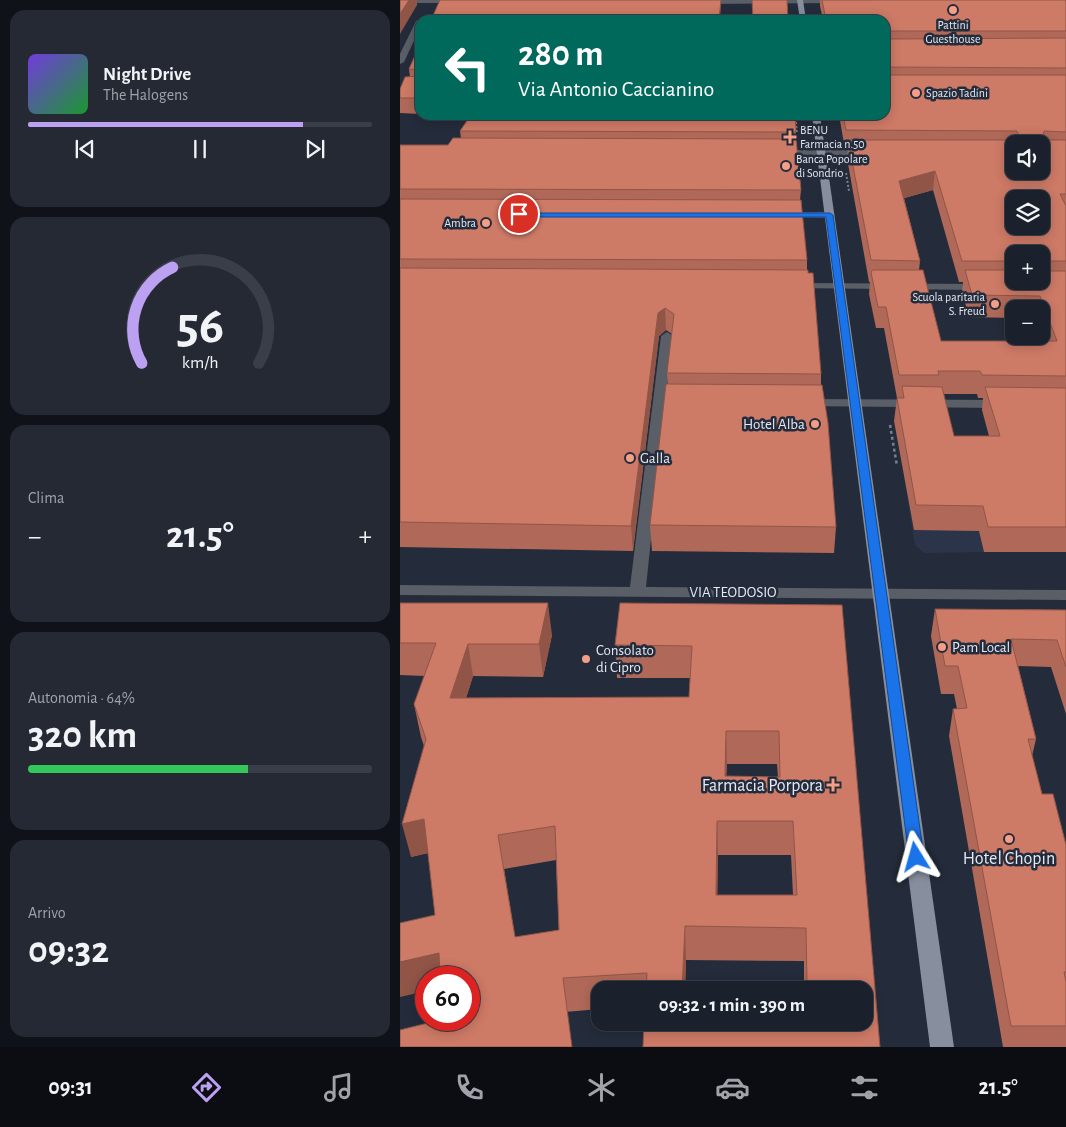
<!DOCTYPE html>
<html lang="it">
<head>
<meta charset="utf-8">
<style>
  body { margin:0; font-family:"Alegreya Sans",sans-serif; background:#242934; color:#f1f3f6; height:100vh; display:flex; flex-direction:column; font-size:19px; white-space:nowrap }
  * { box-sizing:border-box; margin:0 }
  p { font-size:16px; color:#a0a3a9 }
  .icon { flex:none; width:28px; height:28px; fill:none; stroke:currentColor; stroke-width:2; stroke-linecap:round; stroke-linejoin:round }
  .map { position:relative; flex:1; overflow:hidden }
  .sheet { display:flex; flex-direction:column; gap:10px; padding:10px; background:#0f1218; width:400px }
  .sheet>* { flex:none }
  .banner { position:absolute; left:15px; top:15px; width:475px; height:105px; border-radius:15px; box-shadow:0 2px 12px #0003,0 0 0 1px #393e48; background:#00695c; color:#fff; overflow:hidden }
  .fabs { position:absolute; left:605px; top:135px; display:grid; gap:10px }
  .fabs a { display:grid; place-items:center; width:45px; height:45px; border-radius:10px; background:#1b212c; box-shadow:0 2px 12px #0003,0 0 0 1px #393e48; font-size:25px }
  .speed { position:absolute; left:15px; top:966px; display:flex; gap:10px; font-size:25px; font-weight:700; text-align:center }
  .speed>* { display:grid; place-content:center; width:65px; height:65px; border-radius:50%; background:#1b212c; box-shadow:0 2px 12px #0003,0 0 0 1px #393e48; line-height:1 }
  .speed .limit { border:8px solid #d22; background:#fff; color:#111 }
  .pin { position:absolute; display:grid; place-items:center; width:42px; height:42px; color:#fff; margin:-21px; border:2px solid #fff; border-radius:50%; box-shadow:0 1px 5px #0007 }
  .me { position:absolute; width:55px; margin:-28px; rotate:352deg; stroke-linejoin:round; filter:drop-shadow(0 0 4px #0008) }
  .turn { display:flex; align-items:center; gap:18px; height:105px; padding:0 20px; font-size:22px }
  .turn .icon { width:65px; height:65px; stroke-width:2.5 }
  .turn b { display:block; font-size:35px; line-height:42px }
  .big { font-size:38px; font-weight:700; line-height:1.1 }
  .sheet .tile { flex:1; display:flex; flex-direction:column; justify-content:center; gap:8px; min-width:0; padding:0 18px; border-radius:15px; background:#242934 }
  .sheet .dial { align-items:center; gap:0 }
  .dial svg { height:130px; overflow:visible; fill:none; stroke:#393e48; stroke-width:7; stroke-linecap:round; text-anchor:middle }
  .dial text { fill:#f1f3f6; stroke:none }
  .song { display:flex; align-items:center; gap:15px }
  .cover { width:60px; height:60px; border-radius:8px; background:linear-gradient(135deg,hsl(260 70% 55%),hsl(130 70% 35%)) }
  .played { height:5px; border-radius:2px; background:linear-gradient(90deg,#bca0f2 80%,#393e48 80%) }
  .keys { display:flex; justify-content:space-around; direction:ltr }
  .heat { display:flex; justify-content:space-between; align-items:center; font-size:28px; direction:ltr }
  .charge { height:8px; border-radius:4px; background:linear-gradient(90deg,#34c759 64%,#393e48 0) }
  .trip { position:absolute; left:191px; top:981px; width:282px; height:50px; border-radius:15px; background:#1b212c; box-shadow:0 2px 12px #0003,0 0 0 1px #393e48; font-weight:700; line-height:50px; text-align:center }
  .menu { display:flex; height:80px; justify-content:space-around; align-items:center; background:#0b0d12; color:#a0a3a9 }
  .menu .icon { width:35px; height:35px }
  .menu .current { color:#bca0f2 }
  .menu b { font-size:22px; color:#f1f3f6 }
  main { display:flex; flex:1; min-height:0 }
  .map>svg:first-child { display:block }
  .built { fill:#2b3449 }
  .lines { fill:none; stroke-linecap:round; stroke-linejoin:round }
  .path-far1 { stroke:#797f8c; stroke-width:2; stroke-dasharray:2 2; stroke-linecap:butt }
  .path { stroke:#797f8c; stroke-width:2.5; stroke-dasharray:3 3; stroke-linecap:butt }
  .minor { fill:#5a5e66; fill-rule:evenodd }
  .major { fill:#878f9f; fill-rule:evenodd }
  .wall { fill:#b06958; fill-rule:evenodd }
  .shaded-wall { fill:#905547 }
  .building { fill:#cd7a66; stroke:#905547; fill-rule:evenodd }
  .route { fill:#1a73e8; stroke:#114b97 }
  .poi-dot { fill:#f49e88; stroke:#242c3b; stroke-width:2 }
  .labels { text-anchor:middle; stroke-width:5; stroke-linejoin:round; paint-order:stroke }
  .far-poi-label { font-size:12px; fill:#e4e9f3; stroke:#242c3b; text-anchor:start }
  .poi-label { font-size:15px; fill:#e4e9f3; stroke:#242c3b; text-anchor:start }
  .street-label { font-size:15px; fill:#e4e9f3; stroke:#242c3b }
  .near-poi-label { font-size:18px; fill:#e4e9f3; stroke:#242c3b; text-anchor:end }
</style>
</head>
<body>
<main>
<section class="sheet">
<div class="tile">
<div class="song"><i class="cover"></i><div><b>Night Drive</b><p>The Halogens</p></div></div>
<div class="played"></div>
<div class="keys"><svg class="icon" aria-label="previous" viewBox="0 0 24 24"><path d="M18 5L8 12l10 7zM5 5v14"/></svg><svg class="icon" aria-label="pause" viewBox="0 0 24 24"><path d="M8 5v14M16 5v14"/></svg><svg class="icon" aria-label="next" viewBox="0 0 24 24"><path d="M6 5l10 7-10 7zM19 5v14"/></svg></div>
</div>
<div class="tile dial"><svg viewBox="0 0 100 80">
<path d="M14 69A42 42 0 1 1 86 69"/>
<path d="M14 69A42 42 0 0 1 33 10" stroke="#bca0f2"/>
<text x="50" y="56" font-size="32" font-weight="700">56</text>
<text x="50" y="72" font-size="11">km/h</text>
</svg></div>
<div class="tile"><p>Clima</p>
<div class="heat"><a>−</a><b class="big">21.5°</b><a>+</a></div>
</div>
<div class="tile"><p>Autonomia · 64%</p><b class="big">320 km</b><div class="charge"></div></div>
<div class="tile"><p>Arrivo</p><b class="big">09:32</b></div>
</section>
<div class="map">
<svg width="666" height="1047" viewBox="0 0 666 1047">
  <rect width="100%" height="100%" fill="#242c3b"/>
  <path class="built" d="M504,477H567L584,552L524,553L515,545Z"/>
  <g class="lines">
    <g class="path-far1">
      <path d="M396,122L397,136"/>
      <path d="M446,173L449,191"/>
    </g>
    <path class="path" d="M490,425L497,466"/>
    <g class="minor">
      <path d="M0,0H63V1L60,3H0Z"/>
      <path d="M440,0L442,3L303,4L300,2L303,0Z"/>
      <path d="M20,19L23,20H20V28L4,62L0,64V54L16,21Z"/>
      <path d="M376,150H466L471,153L466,156L373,155V151Z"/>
      <path d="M384,212H430L435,215L430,218L380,217V213Z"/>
      <path d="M395,283L582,284L588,287L582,290L391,288L389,286Z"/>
      <path d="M267,332L273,336L266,398H285L292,402L285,406H265L246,587L666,590V600L0,595V585L230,587L261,336Z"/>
      <path d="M405,399L602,400L609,404L602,408L400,406L398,403L400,400Z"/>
    </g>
    <g class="major">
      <path d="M397,0H403L406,20H400Z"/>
      <path d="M412,115H420L554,1047H530Z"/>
    </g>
  </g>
  <g class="wall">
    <path d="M420,0H666V552H584L579,531L514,530L494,421L497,398L484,328H476L469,294L470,282H469L447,158L448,149H445L439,115H485V20H423L420,6ZM533,190L559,282H563L562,292L569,317L614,318V309H641V331L645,341H541L519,270L520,261L504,198ZM614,254H641V281H614ZM543,394H577L578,398H583L582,410L589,436H554Z"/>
    <path d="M20,44V114L0,113V89L10,77L9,69Z"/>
    <path d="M71,115H314V117H357V115H395L396,139L401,190L400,200L407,260V270L421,374V385L436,527L434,553L252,551L250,525L268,384L267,373L272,334L266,330L259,336L233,551L0,547V145H48L61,138L60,131Z"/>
    <path d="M0,603L152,635L143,677L73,676L66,698L289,697L290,678H217L215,645L442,605L465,1022L404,985V961L286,960L285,990H200V1009L69,1020L35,915L28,853L11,857L24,746L21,737L14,704L25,676L0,675ZM327,764H377L378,777L326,776ZM318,855H391L393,895H317ZM156,860L159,930L115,937L104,869Z"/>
    <path d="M535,609L666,610V714L651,667L618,666L636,739L632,756L642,794L666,845V1047H603L549,736L553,709H557L554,694H541L531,636Z"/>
  </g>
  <g class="shaded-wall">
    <path d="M9,0H17V5L0,34V14Z"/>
    <path d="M321,0L320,20H319Z"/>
    <path d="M535,171L533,190L498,200L499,181Z"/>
    <path d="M265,308L266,330L259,336L233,551L231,526L258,313Z"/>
    <path d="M148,603L152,635L143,677L139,644Z"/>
    <path d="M68,644L73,676L56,731L50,698Z"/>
    <path d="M326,731L327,764L325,809V776Z"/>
    <path d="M24,819L32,852L11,857L2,824Z"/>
    <path d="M317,821L318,855L317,928L316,895Z"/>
    <path d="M285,926L286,960L285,990H282Z"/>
    <path d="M39,953L44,978H26V991L0,997V962Z"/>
  </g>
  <g class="building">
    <path d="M0,0H9L0,14Z"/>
    <path d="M40,0H321L319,20H31Z"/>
    <path d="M352,0H387L388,20H353Z"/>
    <path d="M422,0H666V31H486L485,33V20H426Z"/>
    <path d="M485,36L486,39L666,38V68L486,67L485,69Z"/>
    <path d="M20,44V98H0V89L5,77L19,76V70L9,69Z"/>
    <path d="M485,71L486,75H666V132L644,131L642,140H666V194H660L666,206V261H641V254H614V261H562L535,171L499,181L520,261L471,260L448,140H617L618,133L617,131L446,130L443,115H485ZM614,144H641V171H614ZM614,199H641V226H614Z"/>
    <path d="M71,115H313V117H358V115H395L396,129L395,132L60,131Z"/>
    <path d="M53,138L396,139L401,190L0,189V145H48Z"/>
    <path d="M0,199L401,200L407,260L0,259Z"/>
    <path d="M0,268L408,270V273H413L421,374L267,373L274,314L265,308L258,313L231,526L0,522Z"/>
    <path d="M473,270H523L541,341H657L640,296L572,295L565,270H614V281H641V271H666V376L582,375L580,371H538L539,375H499L486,307H478L471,272Z"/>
    <path d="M266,384L422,385L428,423L436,527L250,525Z"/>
    <path d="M502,386L542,387L554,436H600L585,387L666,388V527H588L583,506L516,505L497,398H504Z"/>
    <path d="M0,603H148L139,644H68L50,698L289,697L292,646L215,645L220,603L442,605L480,1047H243L244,1022H465V990H384L407,984L406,928L285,926L282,990H246L247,973L163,978L172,1047H0V1030L40,1020H69V978H40L39,953L0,962V923L35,915L24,819L2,824L26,739L14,704L36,643H0ZM326,731H379L380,777L325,776ZM317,821H393L397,895H316ZM155,826L159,930L115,937L98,835Z"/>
    <path d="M535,609L666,610V667L657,640L611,639L636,739H628L642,794H653L666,845V972H664L666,982V1026H611L553,709L567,708L558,666H545Z"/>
  </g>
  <path class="route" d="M116,213H430L433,215L524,857L522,862L516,864L511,862L509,857L426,217H119L115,214Z"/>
  <g class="poi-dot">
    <circle cx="553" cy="10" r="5"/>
    <circle cx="516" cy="93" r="5"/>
    <path d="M387.5 129.5h5v5h5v5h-5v5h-5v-5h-5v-5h5z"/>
    <circle cx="386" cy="166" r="5"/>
    <circle cx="86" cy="223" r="5"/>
    <circle cx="595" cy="304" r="5"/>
    <circle cx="415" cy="424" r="5"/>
    <circle cx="230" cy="458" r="5"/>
    <circle cx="542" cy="647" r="5"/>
    <circle cx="186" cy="659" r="5"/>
    <path d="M430.5 777.5h5v5h5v5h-5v5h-5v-5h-5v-5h5z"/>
    <circle cx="609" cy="839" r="5"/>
  </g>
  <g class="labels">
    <g class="far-poi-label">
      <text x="553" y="29" text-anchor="middle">Pattini<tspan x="553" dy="14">Guesthouse</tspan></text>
      <text x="526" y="97">Spazio Tadini</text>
      <text x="400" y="134">BENU<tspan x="400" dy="14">Farmacia n.50</tspan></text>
      <text x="396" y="163">Banca Popolare<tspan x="396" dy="14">di Sondrio</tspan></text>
      <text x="76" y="227" text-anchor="end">Ambra</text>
      <text x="585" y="301" text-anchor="end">Scuola paritaria<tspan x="585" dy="14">S. Freud</tspan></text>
    </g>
    <g class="poi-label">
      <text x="405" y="429" text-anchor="end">Hotel Alba</text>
      <text x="240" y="463">Galla</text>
      <text x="552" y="652">Pam Local</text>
      <text x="196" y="655">Consolato<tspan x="196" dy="17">di Cipro</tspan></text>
    </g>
    <g class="street-label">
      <text x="333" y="597">VIA TEODOSIO</text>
    </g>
    <g class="near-poi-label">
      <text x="423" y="791">Farmacia Porpora</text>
      <text x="609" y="864" text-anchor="middle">Hotel Chopin</text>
    </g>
  </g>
</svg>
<div class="fabs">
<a><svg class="icon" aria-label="sound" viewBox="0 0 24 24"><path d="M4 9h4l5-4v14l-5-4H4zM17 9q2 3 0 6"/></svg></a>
<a><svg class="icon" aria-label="layers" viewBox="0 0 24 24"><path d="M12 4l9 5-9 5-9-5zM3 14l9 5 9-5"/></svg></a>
<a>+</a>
<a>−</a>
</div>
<div class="speed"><div class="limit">60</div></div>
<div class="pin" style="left:119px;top:214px;background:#d93025"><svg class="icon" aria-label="arrive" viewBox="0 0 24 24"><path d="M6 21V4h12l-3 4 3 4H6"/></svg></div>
<svg class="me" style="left:516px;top:857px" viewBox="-20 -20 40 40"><path d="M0-17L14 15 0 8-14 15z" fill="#1a73e8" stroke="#fff" stroke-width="4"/></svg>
<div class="trip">09:32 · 1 min · 390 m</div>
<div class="banner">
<div class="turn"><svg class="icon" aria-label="left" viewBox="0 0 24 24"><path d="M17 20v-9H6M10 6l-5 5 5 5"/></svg><div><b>280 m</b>Via Antonio Caccianino</div></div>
</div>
</div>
</main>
<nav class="menu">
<b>09:31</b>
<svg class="icon current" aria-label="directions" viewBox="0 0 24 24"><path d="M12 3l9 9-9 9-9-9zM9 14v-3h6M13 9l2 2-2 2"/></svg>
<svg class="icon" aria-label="music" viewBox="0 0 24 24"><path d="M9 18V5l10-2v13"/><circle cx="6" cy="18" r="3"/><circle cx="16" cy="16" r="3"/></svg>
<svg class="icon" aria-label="phone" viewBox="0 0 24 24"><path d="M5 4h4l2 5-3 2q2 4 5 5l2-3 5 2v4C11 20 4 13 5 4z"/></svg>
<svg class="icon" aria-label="climate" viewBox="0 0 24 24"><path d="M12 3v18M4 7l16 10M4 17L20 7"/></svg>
<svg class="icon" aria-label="car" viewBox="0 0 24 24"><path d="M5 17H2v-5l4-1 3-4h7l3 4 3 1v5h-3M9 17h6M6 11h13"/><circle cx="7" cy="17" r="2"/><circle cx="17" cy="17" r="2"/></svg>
<svg class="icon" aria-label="filters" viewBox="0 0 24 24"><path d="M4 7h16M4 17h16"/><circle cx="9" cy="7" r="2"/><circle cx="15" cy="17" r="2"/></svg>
<b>21.5°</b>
</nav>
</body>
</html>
